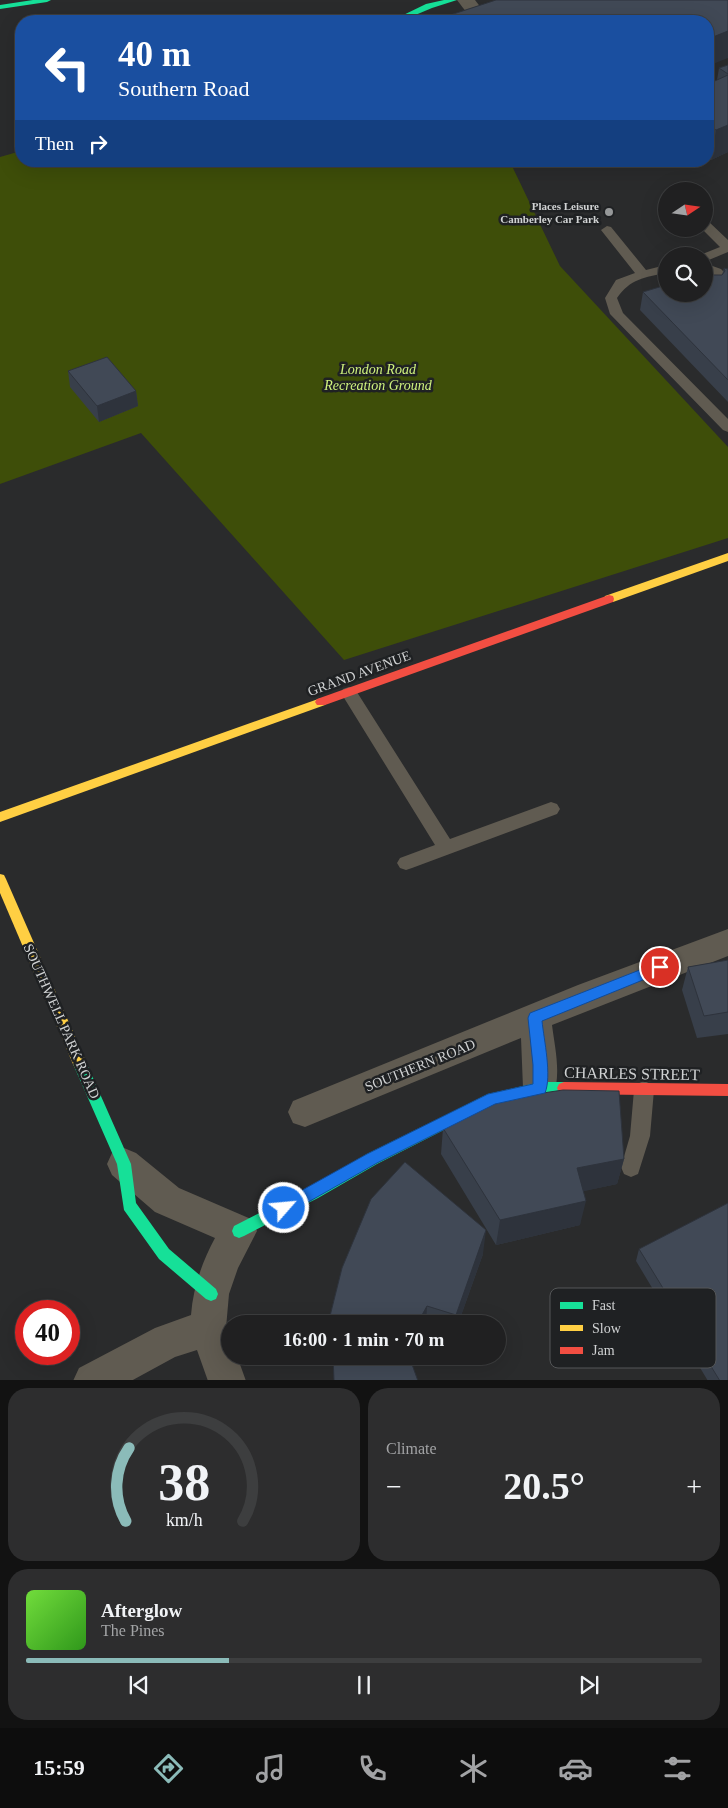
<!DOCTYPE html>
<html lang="en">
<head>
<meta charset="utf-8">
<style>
  body { margin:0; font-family:Georgia,serif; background:#2d2d2e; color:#f1f3f6; height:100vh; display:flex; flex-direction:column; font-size:19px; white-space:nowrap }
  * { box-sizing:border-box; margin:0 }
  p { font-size:16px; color:#a2a3a5 }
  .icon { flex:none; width:28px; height:28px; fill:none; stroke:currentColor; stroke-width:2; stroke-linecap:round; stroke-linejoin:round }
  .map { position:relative; height:1380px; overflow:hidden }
  .panel { display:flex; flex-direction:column; gap:8px; padding:8px; background:#121212; flex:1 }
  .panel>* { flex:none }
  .top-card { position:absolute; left:15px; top:15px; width:699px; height:152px; border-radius:20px; box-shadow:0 5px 20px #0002,0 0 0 1px #3d3e3f; background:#1a4fa0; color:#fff; overflow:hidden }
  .needle { width:32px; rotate:77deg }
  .tools { position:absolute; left:658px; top:182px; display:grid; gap:10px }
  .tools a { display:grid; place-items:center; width:55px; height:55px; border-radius:50%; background:#202021; box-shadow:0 5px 20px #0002,0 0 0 1px #3d3e3f; font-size:25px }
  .speed { position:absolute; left:15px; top:1300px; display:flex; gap:10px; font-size:25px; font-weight:700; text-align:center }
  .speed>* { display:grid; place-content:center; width:65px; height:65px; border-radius:50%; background:#202021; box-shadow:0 5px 20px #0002,0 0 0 1px #3d3e3f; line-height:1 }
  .speed .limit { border:8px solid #d22; background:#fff; color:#111 }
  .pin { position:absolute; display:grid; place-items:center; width:42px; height:42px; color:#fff; margin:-21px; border:2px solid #fff; border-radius:50%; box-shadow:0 1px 5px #0007 }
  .me { position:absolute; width:55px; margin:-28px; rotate:63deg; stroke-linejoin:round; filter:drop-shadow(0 0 4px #0008) }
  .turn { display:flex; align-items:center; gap:18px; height:105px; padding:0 20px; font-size:22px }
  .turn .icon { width:65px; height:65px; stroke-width:2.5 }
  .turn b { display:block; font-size:35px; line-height:42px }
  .then { display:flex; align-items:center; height:48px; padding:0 20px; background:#0003; gap:10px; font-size:19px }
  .big { font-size:38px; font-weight:700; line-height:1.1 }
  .panel .card { flex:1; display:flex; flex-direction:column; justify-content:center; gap:8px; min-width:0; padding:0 18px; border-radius:20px; background:#2d2d2e }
  .panel .dial { align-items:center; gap:0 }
  .dial svg { height:130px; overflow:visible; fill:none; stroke:#3d3e3f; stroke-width:7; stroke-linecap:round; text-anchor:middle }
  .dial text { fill:#f1f3f6; stroke:none }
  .song { display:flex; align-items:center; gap:15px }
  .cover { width:60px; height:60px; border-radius:8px; background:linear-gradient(135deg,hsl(100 70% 55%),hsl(110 70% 35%)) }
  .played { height:5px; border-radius:2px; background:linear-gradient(90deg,#8bbbb9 30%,#3d3e3f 30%) }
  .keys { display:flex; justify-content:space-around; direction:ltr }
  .heat { display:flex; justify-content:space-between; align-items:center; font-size:28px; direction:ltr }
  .panel .tiles { flex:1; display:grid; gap:8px; grid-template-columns:1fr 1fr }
  .card:last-child { grid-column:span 2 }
  .trip { position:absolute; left:221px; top:1315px; width:285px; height:50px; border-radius:25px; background:#202021; box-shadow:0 5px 20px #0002,0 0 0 1px #3d3e3f; font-weight:700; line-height:50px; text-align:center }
  .menu { display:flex; height:80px; justify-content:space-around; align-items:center; background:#0d0d0d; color:#a2a3a5 }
  .menu .icon { width:35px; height:35px }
  .menu .selected { color:#8bbbb9 }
  .menu b { font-size:22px; color:#f1f3f6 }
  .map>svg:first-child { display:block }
  .green { fill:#3e4e09 }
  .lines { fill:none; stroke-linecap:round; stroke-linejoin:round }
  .lane { fill:#605b51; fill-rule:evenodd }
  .street { fill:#605b51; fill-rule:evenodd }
  .fast { fill:#16e098; fill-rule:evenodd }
  .slow { fill:#ffcf43; fill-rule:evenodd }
  .jam { fill:#f24e42; fill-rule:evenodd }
  .wall { fill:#383f4a }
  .shaded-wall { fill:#2e333c }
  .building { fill:#414956; stroke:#2e333c }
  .route { fill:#1a73e8; stroke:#114b97 }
  .poi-dot { fill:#969899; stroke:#1f2123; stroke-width:2 }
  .labels { text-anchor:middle; stroke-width:5; stroke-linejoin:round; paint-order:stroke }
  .far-poi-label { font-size:11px; font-weight:bold; fill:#d0d2d3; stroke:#1f2123; text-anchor:end }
  .park-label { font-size:14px; font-style:italic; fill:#cff27e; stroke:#1f2123 }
  .street-label { font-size:14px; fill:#d0d2d3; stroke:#1f2123 }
  .near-street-label { font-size:16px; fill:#d0d2d3; stroke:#1f2123 }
  .key { fill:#1f2123; stroke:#545658; stroke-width:1 }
  .key-label { font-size:14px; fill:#d0d2d3 }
</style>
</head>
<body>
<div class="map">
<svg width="728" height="1381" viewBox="0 0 728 1381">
  <rect width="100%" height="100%" fill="#2a2b2c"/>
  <path class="green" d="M21,151V161H506L512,166L560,266L728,447V538L344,660L141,433L0,484V157Z"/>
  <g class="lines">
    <g class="lane">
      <path d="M704,220L708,221L728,240V252L704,262V256L700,255L720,247L702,229H704Z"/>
      <path d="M607,226L611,227L646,270L666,265V273C645,277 630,279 617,298L623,313L728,419V432L723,430L610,314L605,298L616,280L635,273L601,230Z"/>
      <path d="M704,263L721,269L728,276V287C719,285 713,275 704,271Z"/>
      <path d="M349,687L355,689L450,839L551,802L557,804L560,809L557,814L412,868L406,870L400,868L397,863L400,858L435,845L341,693L343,689Z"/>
      <path d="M644,1081L651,1084L654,1090L650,1136L638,1174L631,1177L624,1174L621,1167L630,1136L634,1090L637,1084Z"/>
    </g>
    <g class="street">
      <path d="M457,0H475L491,21H473Z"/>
      <path d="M728,929V956L552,1025C555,1049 562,1076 552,1099L540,1103L528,1099L523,1088L521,1038L305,1127L293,1123L288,1112L293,1101L578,985Z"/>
      <path d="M124,1148L136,1153L179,1188L251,1219L257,1231L238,1268L229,1294L226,1328L230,1338V1356H237L246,1381H208L197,1350L175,1357L131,1381H73L79,1368L155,1328L191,1315C193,1288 202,1262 215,1238L155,1212L112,1175L107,1164L112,1153Z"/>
    </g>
    <g class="fast">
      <path d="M33,0H51L47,2L0,9V5Z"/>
      <path d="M444,0H457L432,8L401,21H391L426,4Z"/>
      <path d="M80,1058L85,1060L131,1164L136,1203L169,1249L216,1289L218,1294L216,1299L211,1301L206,1299L159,1259L124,1210L117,1164L73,1064L75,1060Z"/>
      <path d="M540,1082H564L569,1084L571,1088L569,1092L564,1094H540L495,1104L377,1164L318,1198L244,1236L239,1238L234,1236L232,1231L234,1226L308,1188L367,1154L488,1094Z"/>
    </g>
    <g class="slow">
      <path d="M728,553V561L613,602H605L604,599L605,596Z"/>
      <path d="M321,698L325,699L327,702L325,705L0,822V812Z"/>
      <path d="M0,874L4,875L6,879L87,1064L85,1068L80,1070L75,1068L73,1064L0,893Z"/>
    </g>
    <g class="jam">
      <path d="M609,595L613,596L614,599L613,602L325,705H317L315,702L317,699Z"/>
      <path d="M564,1082L728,1084V1096L564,1094L559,1092L557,1088L559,1084Z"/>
    </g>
  </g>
  <g class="wall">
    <path d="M728,65V152L711,160L708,157V84L717,80L719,68Z"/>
    <path d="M724,268L728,269V402L640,310L643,292L712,275H722Z"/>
    <path d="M68,371L136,391L138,406L99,422L70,387Z"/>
    <path d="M728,960V1034L697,1038L682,990L688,967Z"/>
    <path d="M443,1128L624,1159L617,1184L583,1191L580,1225L496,1245L441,1154Z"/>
    <path d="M639,1249L728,1381H708L636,1261Z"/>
    <path d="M483,1254L458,1324H328Z"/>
    <path d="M325,1356H411L410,1358L333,1364L325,1363Z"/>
  </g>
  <g class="shaded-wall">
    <path d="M728,31V58L708,66V39Z"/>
    <path d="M728,125V152L711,160L716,130Z"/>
    <path d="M711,127L708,148V128Z"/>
    <path d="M136,391L138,406L99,422L97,406Z"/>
    <path d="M624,1159L617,1184L571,1194L577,1168Z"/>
    <path d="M586,1201L580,1225L496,1245L500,1220Z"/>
    <path d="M486,1230L483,1254L458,1324H455L456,1315Z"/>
    <path d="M427,1306L426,1324H417Z"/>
  </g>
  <g class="building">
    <path d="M496,0H728V31L708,39V21H432Z"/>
    <path d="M728,65V74L719,68Z"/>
    <path d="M728,75V125L716,130L711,127L708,128V84Z"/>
    <path d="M724,268L728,269V380L643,292L666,285V294H704V274L709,272L712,275H722L725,271Z"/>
    <path d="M107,357L136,391L97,406L68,371Z"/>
    <path d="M728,960V1012L704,1016L688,967Z"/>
    <path d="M563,1090L619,1091L624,1159L577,1168L586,1201L500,1220L443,1128L470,1111L516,1097Z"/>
    <path d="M405,1162L486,1230L456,1315L427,1306L417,1324H328L342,1268L371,1199Z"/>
    <path d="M728,1203V1381H720L639,1249Z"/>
    <path d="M333,1356H409L418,1381H334Z"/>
  </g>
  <path class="route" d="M660,962L665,963L667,967L665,971L542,1021C544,1040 552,1076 545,1093L495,1104L377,1163L289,1213L284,1215L279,1213L277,1208L279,1203L367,1154L488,1094L533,1084V1065L528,1018L530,1013Z"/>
  <circle class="poi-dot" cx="609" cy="212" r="5"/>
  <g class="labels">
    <g class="far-poi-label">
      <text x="599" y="210">Places Leisure<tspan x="599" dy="13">Camberley Car Park</tspan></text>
    </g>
    <g class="park-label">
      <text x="378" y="374">London Road<tspan x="378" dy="16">Recreation Ground</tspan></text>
    </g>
    <g class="street-label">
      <text transform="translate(359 673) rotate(-20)" y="5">GRAND AVENUE</text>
      <text transform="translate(62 1021) rotate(66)" y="5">SOUTHWELL PARK ROAD</text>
      <text transform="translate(420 1065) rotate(-22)" y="5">SOUTHERN ROAD</text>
    </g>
    <g class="near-street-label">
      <text transform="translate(632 1073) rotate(1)" y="6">CHARLES STREET</text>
    </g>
  </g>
  <rect x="550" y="1288" width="166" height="80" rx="8" class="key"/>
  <rect x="560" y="1302" width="23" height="7" fill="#16e098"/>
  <rect x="560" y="1325" width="23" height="6" fill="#ffcf43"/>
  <rect x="560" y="1347" width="23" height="7" fill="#f24e42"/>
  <g class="key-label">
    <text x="592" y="1310">Fast</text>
    <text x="592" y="1333">Slow</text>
    <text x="592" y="1355">Jam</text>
  </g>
</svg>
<div class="tools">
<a><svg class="needle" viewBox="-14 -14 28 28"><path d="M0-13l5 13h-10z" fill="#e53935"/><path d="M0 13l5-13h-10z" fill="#a2a3a5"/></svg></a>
<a><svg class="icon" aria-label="search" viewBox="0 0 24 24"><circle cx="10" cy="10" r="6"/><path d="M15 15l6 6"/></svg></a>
</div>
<div class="speed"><div class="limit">40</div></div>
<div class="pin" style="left:660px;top:967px;background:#d93025"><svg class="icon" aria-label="arrive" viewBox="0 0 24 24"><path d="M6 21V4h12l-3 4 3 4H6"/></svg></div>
<svg class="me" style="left:284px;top:1208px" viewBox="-20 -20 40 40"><circle r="17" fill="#1a73e8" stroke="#fff" stroke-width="3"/><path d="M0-11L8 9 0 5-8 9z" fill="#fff"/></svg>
<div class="trip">16:00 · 1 min · 70 m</div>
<div class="top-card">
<div class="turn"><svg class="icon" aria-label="left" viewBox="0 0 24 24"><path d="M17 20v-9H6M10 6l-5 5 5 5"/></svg><div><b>40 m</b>Southern Road</div></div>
<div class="then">Then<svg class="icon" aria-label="right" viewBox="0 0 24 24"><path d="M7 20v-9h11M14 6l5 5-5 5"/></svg></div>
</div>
</div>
<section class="panel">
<div class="tiles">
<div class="card dial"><svg viewBox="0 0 100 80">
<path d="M14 69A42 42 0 1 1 86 69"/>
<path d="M14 69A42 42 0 0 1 16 24" stroke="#8bbbb9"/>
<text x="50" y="56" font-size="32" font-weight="700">38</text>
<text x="50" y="72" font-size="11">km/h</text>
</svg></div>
<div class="card"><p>Climate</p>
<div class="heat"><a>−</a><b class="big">20.5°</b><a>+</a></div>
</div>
<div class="card">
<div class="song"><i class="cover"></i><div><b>Afterglow</b><p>The Pines</p></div></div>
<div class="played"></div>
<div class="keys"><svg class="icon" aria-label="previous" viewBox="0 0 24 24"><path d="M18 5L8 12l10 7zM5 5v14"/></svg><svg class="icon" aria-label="pause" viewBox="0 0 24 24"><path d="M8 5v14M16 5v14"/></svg><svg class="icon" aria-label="next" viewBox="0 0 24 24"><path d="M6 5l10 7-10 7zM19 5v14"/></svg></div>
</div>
</div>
</section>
<nav class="menu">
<b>15:59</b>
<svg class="icon selected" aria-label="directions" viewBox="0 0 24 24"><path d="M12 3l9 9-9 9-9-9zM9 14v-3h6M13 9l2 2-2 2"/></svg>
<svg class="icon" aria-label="music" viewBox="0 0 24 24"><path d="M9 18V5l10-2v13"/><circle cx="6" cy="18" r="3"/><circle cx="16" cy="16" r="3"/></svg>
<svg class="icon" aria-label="phone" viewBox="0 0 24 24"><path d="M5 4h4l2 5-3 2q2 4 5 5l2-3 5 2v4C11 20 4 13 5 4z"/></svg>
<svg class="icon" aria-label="climate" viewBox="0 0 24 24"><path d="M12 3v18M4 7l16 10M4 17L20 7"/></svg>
<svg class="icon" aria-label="car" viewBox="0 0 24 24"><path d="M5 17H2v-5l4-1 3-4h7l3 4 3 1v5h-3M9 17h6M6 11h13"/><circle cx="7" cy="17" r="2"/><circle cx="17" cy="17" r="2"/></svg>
<svg class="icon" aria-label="filters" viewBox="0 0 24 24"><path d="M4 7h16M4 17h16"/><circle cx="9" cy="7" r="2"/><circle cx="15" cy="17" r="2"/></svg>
</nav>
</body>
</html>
